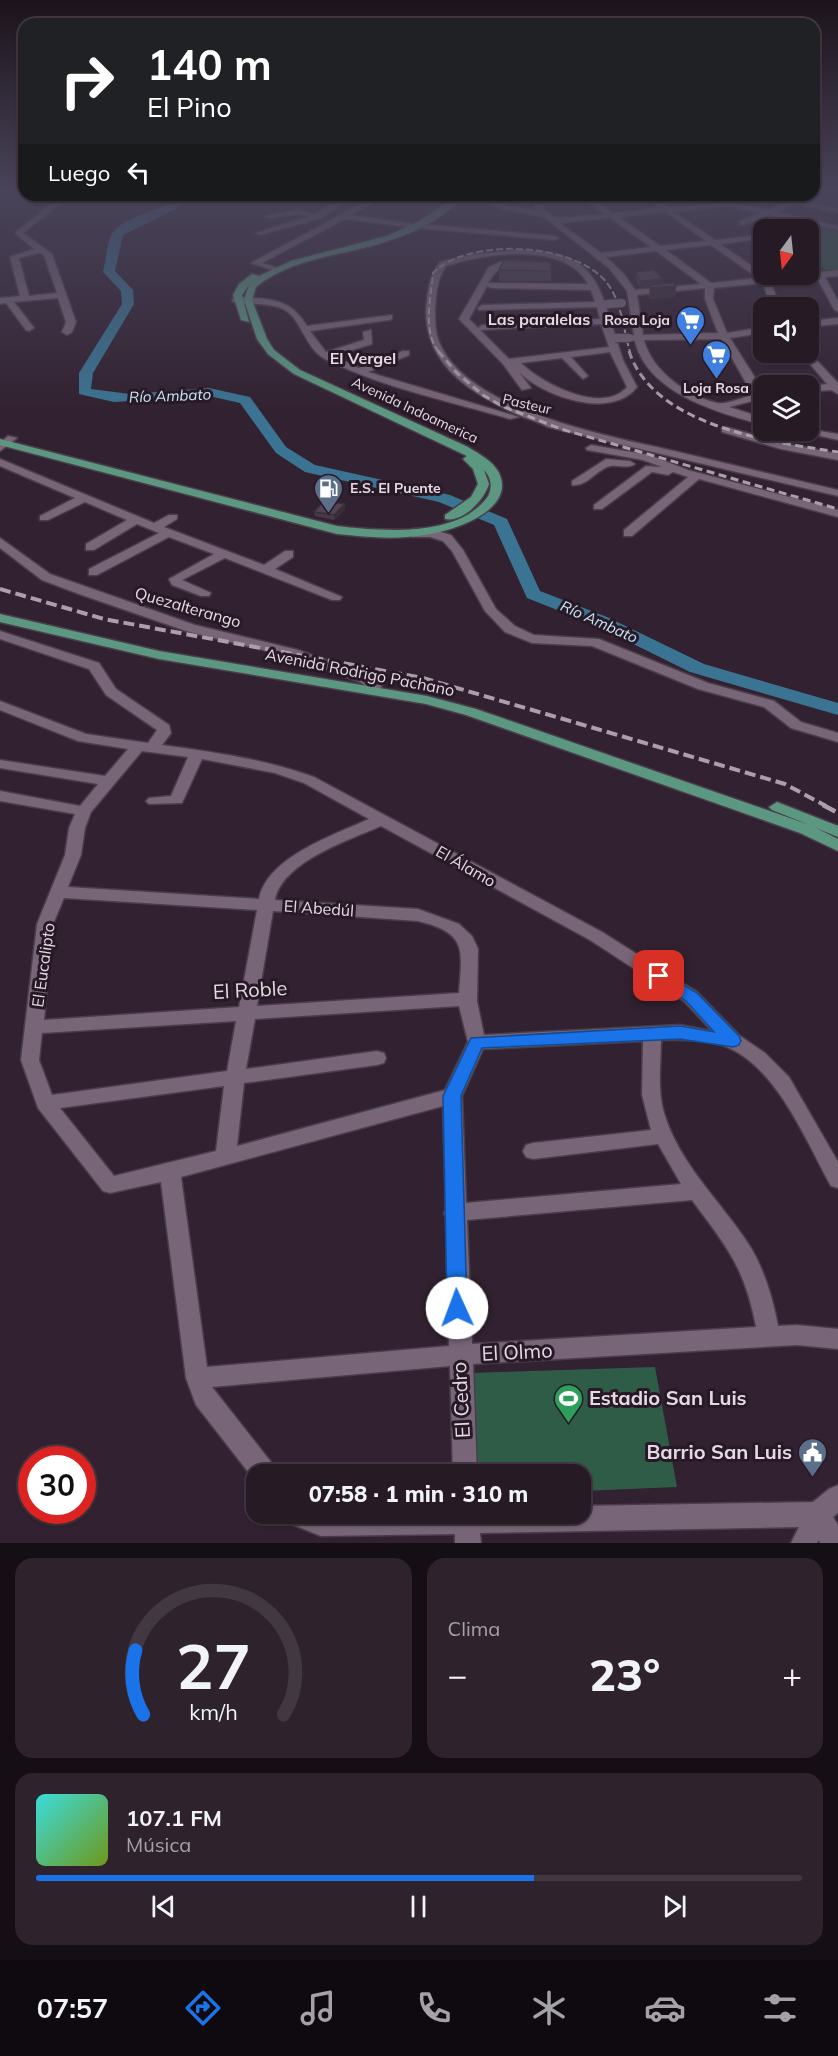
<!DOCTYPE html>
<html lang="es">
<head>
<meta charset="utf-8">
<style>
  body { margin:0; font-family:Mulish,sans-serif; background:#2e232d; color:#f1f3f6; height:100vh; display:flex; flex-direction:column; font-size:22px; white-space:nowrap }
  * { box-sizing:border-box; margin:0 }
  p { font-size:20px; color:#a4a1a7 }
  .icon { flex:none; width:33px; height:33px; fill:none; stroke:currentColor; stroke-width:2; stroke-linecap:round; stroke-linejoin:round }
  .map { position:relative; height:1543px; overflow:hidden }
  .details { display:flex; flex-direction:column; gap:15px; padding:15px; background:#150e14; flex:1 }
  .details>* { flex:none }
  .hud { position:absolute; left:18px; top:18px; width:802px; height:183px; border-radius:18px; box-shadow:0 2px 4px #0004,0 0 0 2px #423842; background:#202124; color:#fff; overflow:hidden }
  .needle { width:39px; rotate:195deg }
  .buttons { position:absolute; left:753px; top:219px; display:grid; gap:12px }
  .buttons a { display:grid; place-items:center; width:66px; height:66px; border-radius:12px; background:#261a25; box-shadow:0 2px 4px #0004,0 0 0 2px #423842; font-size:30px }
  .speed { position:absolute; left:18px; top:1446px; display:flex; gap:12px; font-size:30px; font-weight:700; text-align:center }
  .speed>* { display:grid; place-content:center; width:78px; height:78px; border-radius:50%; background:#261a25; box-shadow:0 2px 4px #0004,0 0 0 2px #423842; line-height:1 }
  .speed .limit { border:9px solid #d22; background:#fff; color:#111 }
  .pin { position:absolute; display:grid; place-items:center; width:51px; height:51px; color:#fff; margin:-26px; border-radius:12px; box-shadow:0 3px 9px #0006 }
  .me { position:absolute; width:66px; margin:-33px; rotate:358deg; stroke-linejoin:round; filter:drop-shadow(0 0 4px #0008) }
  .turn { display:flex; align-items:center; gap:21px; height:126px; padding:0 30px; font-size:27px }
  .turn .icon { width:78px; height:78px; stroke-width:2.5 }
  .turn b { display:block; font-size:42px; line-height:51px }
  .then { display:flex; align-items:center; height:57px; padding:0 30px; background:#0003; gap:12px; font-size:22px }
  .big { font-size:45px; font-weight:800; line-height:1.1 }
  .details .tile { flex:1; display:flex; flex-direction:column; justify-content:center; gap:9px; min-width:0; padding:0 21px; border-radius:18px; background:#2e232d }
  .details .dial { align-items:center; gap:0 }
  .dial svg { height:156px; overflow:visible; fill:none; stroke:#423842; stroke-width:7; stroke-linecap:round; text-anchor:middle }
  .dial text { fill:#f1f3f6; stroke:none }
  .song { display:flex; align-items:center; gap:18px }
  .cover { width:72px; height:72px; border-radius:9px; background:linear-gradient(135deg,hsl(180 70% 55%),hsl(80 70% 35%)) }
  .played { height:6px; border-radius:3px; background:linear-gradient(90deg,#1a73e8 65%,#423842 65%) }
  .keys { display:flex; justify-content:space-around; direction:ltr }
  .heat { display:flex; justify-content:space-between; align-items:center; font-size:33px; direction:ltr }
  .details .tiles { flex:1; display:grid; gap:15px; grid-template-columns:1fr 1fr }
  .tile:last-child { grid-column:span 2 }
  .trip { position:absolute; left:246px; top:1464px; width:345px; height:60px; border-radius:18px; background:#261a25; box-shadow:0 2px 4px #0004,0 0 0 2px #423842; font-weight:800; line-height:60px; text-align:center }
  .tab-bar { display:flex; height:96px; justify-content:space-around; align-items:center; background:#0f0a0f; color:#a4a1a7 }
  .tab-bar .icon { width:42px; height:42px }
  .tab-bar .selected { color:#1a73e8 }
  .tab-bar b { font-size:27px; color:#f1f3f6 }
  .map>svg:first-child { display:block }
  .green { fill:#2f5c46 }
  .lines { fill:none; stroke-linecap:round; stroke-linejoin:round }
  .river { fill:#3b7492; fill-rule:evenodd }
  .minor-casing { stroke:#4a3d4a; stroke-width:3 }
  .major-casing { stroke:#4a3d4a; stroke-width:3 }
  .minor { fill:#786577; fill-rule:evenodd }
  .major { fill:#5c9881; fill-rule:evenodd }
  .rail-far3 { stroke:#ab9faa; stroke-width:2; stroke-dasharray:7 3; stroke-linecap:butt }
  .rail-far2 { stroke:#ab9faa; stroke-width:3; stroke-dasharray:8 4.5; stroke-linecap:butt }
  .rail-far1 { stroke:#ab9faa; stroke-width:4; stroke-dasharray:11 5; stroke-linecap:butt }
  .rail { stroke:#ab9faa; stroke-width:4.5; stroke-dasharray:14 7; stroke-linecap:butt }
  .minor-bridge-casing { stroke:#4a3d4a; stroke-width:10; stroke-linecap:butt }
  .minor-bridge { stroke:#786577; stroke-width:8 }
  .wall { fill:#473947 }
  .shaded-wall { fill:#3a2e39 }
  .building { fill:#534252; stroke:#3a2e39; stroke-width:1.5 }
  .route { fill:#1a73e8; stroke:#114b97; stroke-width:1.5 }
  .labels { text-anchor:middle; stroke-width:6; stroke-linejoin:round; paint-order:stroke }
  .far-poi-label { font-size:14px; font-weight:bold; fill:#e5dae4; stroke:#281927; text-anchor:end }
  .far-street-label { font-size:14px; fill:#e5dae4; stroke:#281927 }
  .far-water-label { font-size:15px; font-style:italic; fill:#c6e6f9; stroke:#281927 }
  .far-quarter-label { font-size:16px; font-weight:bold; fill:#e5dae4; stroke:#281927 }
  .street-label { font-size:16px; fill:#e5dae4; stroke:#281927 }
  .near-street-label { font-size:20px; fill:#e5dae4; stroke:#281927 }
  .near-poi-label { font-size:20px; font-weight:bold; fill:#e5dae4; stroke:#281927; text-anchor:start }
</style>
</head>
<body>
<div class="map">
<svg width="838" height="1543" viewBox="0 0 838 1543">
  <rect width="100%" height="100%" fill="#322231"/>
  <g class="green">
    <path d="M795,219L838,230V270L828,271L809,259L808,230L762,229L777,227Z"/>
    <path d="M655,1367L677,1487L581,1491L580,1474H475L468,1373Z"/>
  </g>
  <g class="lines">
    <path class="river" d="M181,195H192L175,209L123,235L115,271L133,290L134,304L93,373L91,389L130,394L209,388L250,397L286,447L315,465L450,495L507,519L540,591L607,617L704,664L838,703V715L690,672L595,625L527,598L494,525L439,502L305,472L276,453L240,403L209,396L114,402L79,394V373L122,304L121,291L103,272C106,261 107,239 114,231C129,214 163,212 181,195Z"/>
    <defs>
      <g id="minor">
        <path d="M62,195H71L23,233L52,254L76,322L72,332L67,335L62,332L66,322L58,298L14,302L34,328L29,331L26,330L6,303L0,304V298L20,296L10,257L34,249L15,233ZM40,253L44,255L57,293L29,296L19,258Z"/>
        <path d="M345,195H354L322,218L260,235L256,233L316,214Z"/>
        <path d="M377,195H387L351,215L413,224H416V228L345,219L262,263L278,268V272L251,263Z"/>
        <path d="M540,195H548L542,204L544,209L555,218L604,214L579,195H588L613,213L660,208L642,195H651L669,208L729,202L767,210L788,202L763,195L795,199L814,195L803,201L838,209V213L796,204L776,212L838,226V230L769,215L743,225H740V221L760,213L729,206L674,212L715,240L763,235V239H760L720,244L768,277L808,274L814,268L821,272L838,270V276L825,277L838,301V312L834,309L817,278L771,282L780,308H771L763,283L714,288L713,299L727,333L764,327V333L730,338L764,392V398L729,407L764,418V425C718,413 647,393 635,341L624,338L634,335L627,291L609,268L544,217L504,210L478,198L482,196L509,206L537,211L534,204ZM666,212L706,241L660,246L619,217ZM610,218L651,247L601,253L560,223ZM711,245L758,278L711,283L666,250ZM656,251L701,284L635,290L624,274L606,257ZM705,288V299L718,333L643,335L637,295ZM721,339L753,395C743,397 726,405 717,403C687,396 652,371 644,340Z"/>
        <path d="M297,210L313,214L309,216L297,214L269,218L265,216Z"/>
        <path d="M421,224L555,236L559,238L555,240L418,228V224Z"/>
        <path d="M516,250C560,252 589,256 604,301L611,304L606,307L623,360L637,387C612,420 544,397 519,372L531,388L522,390L503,364L459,319L489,267L503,261H522L526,264C509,274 502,258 488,283L588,284C565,241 485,253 446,266C437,279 436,294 435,309C435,318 435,328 437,336C459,410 610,436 674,451C729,464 783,477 838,490V496L548,427C539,422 528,419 518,415C473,394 425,366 426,310C427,293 429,277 440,262L474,254ZM487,286L491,288L591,290L595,302L482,305L478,308L479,310L597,307L600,319L482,325L478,328L469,319ZM601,324L609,347L509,359L480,330ZM610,352L627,387C603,415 542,384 521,363L562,358L583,379L588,376L571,357Z"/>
        <path d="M236,297C267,299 289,296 307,326L392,315V319L389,320L310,331L326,352L364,340L363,332L371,330L372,344L333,356L359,368L403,351H409V355L368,372L519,417L510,419C449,401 384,388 327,360C304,349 302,318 283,309C267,302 250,305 233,302L232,300Z"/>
        <path d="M838,318V324L808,327V321Z"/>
        <path d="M808,351L838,383V394L831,390L808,392V386L827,384L800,352Z"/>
        <path d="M726,427L783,443L838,454V460L781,449L722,432V428Z"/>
        <path d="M808,429L838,434V440L794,430H808Z"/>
        <path d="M8,436L17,438L0,451V443Z"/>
        <path d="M591,445L649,455L688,470L838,510V517L699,479L632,536H624V530L688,477L673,472L668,475L652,472L602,509H594V505L646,466L662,467L643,460L587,450L586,448Z"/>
        <path d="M0,459L154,523L169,515H177V519L164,527L264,565L285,551H293V557L275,569L342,597L340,600H332L225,558L182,580L211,593L209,596H201L172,585L169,579L214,554L169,537L97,575H89V569L159,533L137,524L94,550H86V544L127,520L85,502L48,520H40V516L75,498L0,466Z"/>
        <path d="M606,459L630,461L635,464C627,470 616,463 607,467C595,472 586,487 572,485V481Z"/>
        <path d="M431,529L451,535L463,550L496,609L515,626L534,635L599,639L708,683L774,701L801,722L838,733V742L791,728L764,707L698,689L592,646L532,643L505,632L485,611L452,551L443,541L430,537H412L406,533L412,529Z"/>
        <path d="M0,538L50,574L195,625L298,650L370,676L382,686L380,689H370L360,682L288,656L186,631L79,594L42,580L0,548Z"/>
        <path d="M0,631L99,663L116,689L169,725L171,733L162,745C213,752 265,759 314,777L602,932L697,992L740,1036L765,1053L789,1077L838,1162V1188L831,1186C806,1141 778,1070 729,1048C712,1040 679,1039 661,1040C661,1064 657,1089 664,1113C680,1166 723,1203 751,1248C765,1272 773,1299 778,1326L797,1325L838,1329V1349L797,1345L473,1364L477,1474H453L450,1366L212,1387L274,1466L277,1474H256V1482L196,1405L186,1378L161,1182L110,1193L103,1191L38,1108L21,1060L37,924L65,855L69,828L75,814L0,801V791L80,806L98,784L0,768V760L105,776L128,749L78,741L0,710V701L86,734L148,743L157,730L106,695L89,669L0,639ZM142,751L188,757L171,796L149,798L146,801L149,804L182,803L202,759L275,773L304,783L369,819C334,835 267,857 259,899L68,887L81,855L85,828L91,812ZM381,826L590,940L685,1002L712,1031L680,1025L484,1035L477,1001L478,949L472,936L459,924L418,909L275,900C282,862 349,840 381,826ZM64,898L257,910L239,1007L44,1020L53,924ZM273,911L418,921C468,933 462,950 459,993L257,1006ZM459,1006L468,1042L445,1090L237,1146L244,1083L377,1065L384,1063L386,1058L384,1053L377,1051L246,1069L255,1019ZM236,1021L227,1071L52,1095L39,1060L42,1033ZM643,1041L642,1095L651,1130L533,1143L526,1145L523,1151L526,1157L533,1159L658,1144L681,1184L466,1203L462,1096L483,1049ZM224,1086L216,1151L114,1176L60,1108ZM443,1106L446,1209L444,1213L446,1217L449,1346L207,1367L181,1177ZM692,1200C727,1247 745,1268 756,1327L472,1344L467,1220Z"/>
        <path d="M838,1485V1513L833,1517L838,1525V1543H820L819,1540L817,1543H791L799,1527L480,1533L481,1543H455V1534L321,1536L289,1523L286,1514H580V1506L813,1502L829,1489Z"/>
      </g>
      <g id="major">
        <path d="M457,195H466C439,223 401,239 364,248C326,257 287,262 256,287L252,300L267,339L274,350L300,370L468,447C479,454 493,461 499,473C517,511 450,532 424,535C395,540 366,537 337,534L0,445V439L337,526C381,531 455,538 486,499C493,490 492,478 484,470L489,484C484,500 463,523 445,519V515L471,497L478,484L473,469L463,459L467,456L294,374L268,354L257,339L244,300L249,285L242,295L249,322L241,320L233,295L239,284L252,274L259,276L291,261L387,236L420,221Z"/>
        <path d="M0,614L159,651L427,696L476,709L810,825L772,810L769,807L777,802L838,826V837L816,828L838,839V851L800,833L466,715L426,704L159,659L0,622Z"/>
      </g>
    </defs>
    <use href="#minor" class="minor-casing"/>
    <use href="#major" class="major-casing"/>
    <use href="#minor" class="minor"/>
    <use href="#major" class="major"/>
    <path class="rail-far3" d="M439,352C422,332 431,298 433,273C468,237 575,242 607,283C622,302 623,329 630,352"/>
    <g class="rail-far2">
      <path d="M438,351L457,373L483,395L502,406L561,429L838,509"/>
      <path d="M629,351C653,426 771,442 838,452"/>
    </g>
    <path class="rail-far1" d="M0,589L104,619L423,678L785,784L826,806"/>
    <path class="rail" d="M823,805L838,813"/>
    <defs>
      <g id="minor-bridge">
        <path d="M607,304L622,303"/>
        <path d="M615,338H629"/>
      </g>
    </defs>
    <use href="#minor-bridge" class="minor-bridge-casing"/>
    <use href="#minor-bridge" class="minor-bridge"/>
  </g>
  <g class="wall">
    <path d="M551,262V281H499V270Z"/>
    <path d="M636,272L663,279V284L676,286L675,297L649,299L650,286L639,287L636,279Z"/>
    <path d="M345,504V509L334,520L315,516L314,512Z"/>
  </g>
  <g class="shaded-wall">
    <path d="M663,279V285L639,287L640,281Z"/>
    <path d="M676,286L675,297L649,299L650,288Z"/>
    <path d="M345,504V509L334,520V515Z"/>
  </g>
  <g class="building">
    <path d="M504,260L551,262V271L499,270Z"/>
    <path d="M654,270L663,279L640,281L636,272Z"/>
    <path d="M673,283L676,286L650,288V285Z"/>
    <path d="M324,501L345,504L334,515L314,512Z"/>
  </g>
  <linearGradient id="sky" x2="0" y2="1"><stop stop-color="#1c131b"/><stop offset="0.47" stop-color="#49445a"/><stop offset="1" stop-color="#49445a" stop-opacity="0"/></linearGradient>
  <rect width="838" height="410" fill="url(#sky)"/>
  <path class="route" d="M659,970L697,993L739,1036L741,1041L739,1045L733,1047L680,1039L482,1048L461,1096L467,1308L464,1314L457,1317L450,1314L447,1308L443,1096L471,1038L680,1026L714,1032L686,1001L654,980L651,976L654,972Z"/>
  <defs>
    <symbol id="supermarket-pin" viewBox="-11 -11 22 30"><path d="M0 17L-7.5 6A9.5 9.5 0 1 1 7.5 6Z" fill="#3f7fe0" stroke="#281927"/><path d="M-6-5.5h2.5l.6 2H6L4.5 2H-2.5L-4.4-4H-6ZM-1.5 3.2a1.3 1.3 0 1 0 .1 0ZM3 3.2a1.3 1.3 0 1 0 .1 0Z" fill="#fff"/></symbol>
    <symbol id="fuel-pin" viewBox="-11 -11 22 30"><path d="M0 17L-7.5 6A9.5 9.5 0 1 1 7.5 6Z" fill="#5c6f8a" stroke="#281927"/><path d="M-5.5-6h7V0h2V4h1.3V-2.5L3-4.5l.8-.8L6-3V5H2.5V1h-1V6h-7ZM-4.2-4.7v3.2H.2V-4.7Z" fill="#fff"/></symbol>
    <symbol id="stadium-pin" viewBox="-11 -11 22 30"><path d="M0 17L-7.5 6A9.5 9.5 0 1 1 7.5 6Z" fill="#2e9e5b" stroke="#281927"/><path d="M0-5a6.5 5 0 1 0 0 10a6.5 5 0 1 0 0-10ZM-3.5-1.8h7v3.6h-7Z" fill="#fff"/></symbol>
    <symbol id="civic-pin" viewBox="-11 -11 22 30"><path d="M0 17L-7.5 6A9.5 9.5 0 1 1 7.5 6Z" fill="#5c6f8a" stroke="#281927"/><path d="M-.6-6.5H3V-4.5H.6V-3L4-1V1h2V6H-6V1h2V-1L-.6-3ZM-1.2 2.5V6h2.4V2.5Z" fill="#fff"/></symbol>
  </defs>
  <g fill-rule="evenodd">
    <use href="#supermarket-pin" x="674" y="304" width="33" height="45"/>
    <use href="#supermarket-pin" x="700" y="338" width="33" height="45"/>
    <use href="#fuel-pin" x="312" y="472" width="33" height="45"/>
    <use href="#stadium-pin" x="552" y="1382" width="33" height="45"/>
    <use href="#civic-pin" x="796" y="1436" width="33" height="45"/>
  </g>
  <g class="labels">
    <g class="far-poi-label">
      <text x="670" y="325">Rosa Loja</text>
      <text x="716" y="393" text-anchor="middle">Loja Rosa</text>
      <text x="350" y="493" text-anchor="start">E.S. El Puente</text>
    </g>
    <g class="far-street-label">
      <text transform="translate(527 404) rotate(13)" y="5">Pasteur</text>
      <text transform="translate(415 410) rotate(25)" y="5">Avenida Indoamerica</text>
    </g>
    <g class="far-water-label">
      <text transform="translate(170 396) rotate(-2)" y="5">Río Ambato</text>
      <text transform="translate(599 622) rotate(24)" y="5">Río Ambato</text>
    </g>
    <g class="far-quarter-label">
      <text x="539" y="325">Las paralelas</text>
      <text x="363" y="364">El Vergel</text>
    </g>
    <g class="street-label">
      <text transform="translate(188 607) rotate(16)" y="6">Quezalterango</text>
      <text transform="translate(360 672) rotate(11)" y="6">Avenida Rodrigo Pachano</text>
      <text transform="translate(466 866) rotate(30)" y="6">El Álamo</text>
      <text transform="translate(319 908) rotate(4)" y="6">El Abedúl</text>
      <text transform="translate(43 965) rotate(-82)" y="6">El Eucalipto</text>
    </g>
    <g class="near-street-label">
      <text transform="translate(250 990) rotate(-3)" y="7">El Roble</text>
      <text transform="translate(517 1352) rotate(-3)" y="7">El Olmo</text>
      <text transform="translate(461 1400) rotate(-93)" y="7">El Cedro</text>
    </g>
    <g class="near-poi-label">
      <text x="589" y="1405">Estadio San Luis</text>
      <text x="792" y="1459" text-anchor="end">Barrio San Luis</text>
    </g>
  </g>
</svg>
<div class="buttons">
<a><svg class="needle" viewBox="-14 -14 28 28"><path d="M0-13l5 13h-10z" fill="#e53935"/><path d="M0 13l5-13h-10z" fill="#a4a1a7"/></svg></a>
<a><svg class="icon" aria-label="sound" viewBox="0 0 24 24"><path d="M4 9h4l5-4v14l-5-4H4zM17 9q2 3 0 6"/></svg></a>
<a><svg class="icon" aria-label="layers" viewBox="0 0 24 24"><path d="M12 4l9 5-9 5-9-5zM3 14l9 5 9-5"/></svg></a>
</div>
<div class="speed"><div class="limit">30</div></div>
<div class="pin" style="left:659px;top:976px;background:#d93025"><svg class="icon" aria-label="arrive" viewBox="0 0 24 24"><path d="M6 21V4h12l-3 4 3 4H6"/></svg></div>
<svg class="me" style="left:457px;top:1308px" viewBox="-20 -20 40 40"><circle r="19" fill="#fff"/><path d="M0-13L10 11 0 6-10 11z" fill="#1a73e8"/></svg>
<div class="trip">07:58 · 1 min · 310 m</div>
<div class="hud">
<div class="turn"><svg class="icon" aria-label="right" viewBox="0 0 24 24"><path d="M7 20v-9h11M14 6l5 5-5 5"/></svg><div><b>140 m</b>El Pino</div></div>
<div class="then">Luego<svg class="icon" aria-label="left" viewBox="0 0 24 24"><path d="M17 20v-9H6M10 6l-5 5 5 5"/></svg></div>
</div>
</div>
<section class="details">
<div class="tiles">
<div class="tile dial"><svg viewBox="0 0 100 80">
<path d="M14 69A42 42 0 1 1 86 69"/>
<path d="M14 69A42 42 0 0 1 10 36" stroke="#1a73e8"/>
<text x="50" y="56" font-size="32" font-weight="700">27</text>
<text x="50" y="72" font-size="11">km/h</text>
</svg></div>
<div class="tile"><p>Clima</p>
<div class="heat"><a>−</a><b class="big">23°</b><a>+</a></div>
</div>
<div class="tile">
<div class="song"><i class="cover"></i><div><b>107.1 FM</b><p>Música</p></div></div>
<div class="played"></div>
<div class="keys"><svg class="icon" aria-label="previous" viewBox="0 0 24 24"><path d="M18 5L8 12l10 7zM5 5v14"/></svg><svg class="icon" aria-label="pause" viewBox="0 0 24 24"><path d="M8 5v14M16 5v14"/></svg><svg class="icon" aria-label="next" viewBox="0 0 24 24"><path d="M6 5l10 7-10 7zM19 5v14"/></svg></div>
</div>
</div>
</section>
<nav class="tab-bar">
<b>07:57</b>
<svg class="icon selected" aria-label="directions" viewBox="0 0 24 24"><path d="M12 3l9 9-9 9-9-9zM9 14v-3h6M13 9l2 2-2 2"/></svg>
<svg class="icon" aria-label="music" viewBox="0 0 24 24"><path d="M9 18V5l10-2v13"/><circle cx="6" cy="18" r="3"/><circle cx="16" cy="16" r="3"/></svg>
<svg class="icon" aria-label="phone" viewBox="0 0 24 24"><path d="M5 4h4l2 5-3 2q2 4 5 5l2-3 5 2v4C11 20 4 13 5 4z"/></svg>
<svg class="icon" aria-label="climate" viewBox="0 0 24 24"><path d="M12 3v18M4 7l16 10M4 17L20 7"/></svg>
<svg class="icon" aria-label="car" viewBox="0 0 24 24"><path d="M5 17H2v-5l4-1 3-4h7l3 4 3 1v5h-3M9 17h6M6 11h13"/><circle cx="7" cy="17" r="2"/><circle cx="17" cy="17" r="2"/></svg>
<svg class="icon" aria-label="filters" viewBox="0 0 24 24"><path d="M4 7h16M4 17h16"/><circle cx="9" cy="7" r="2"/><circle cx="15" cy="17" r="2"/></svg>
</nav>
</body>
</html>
